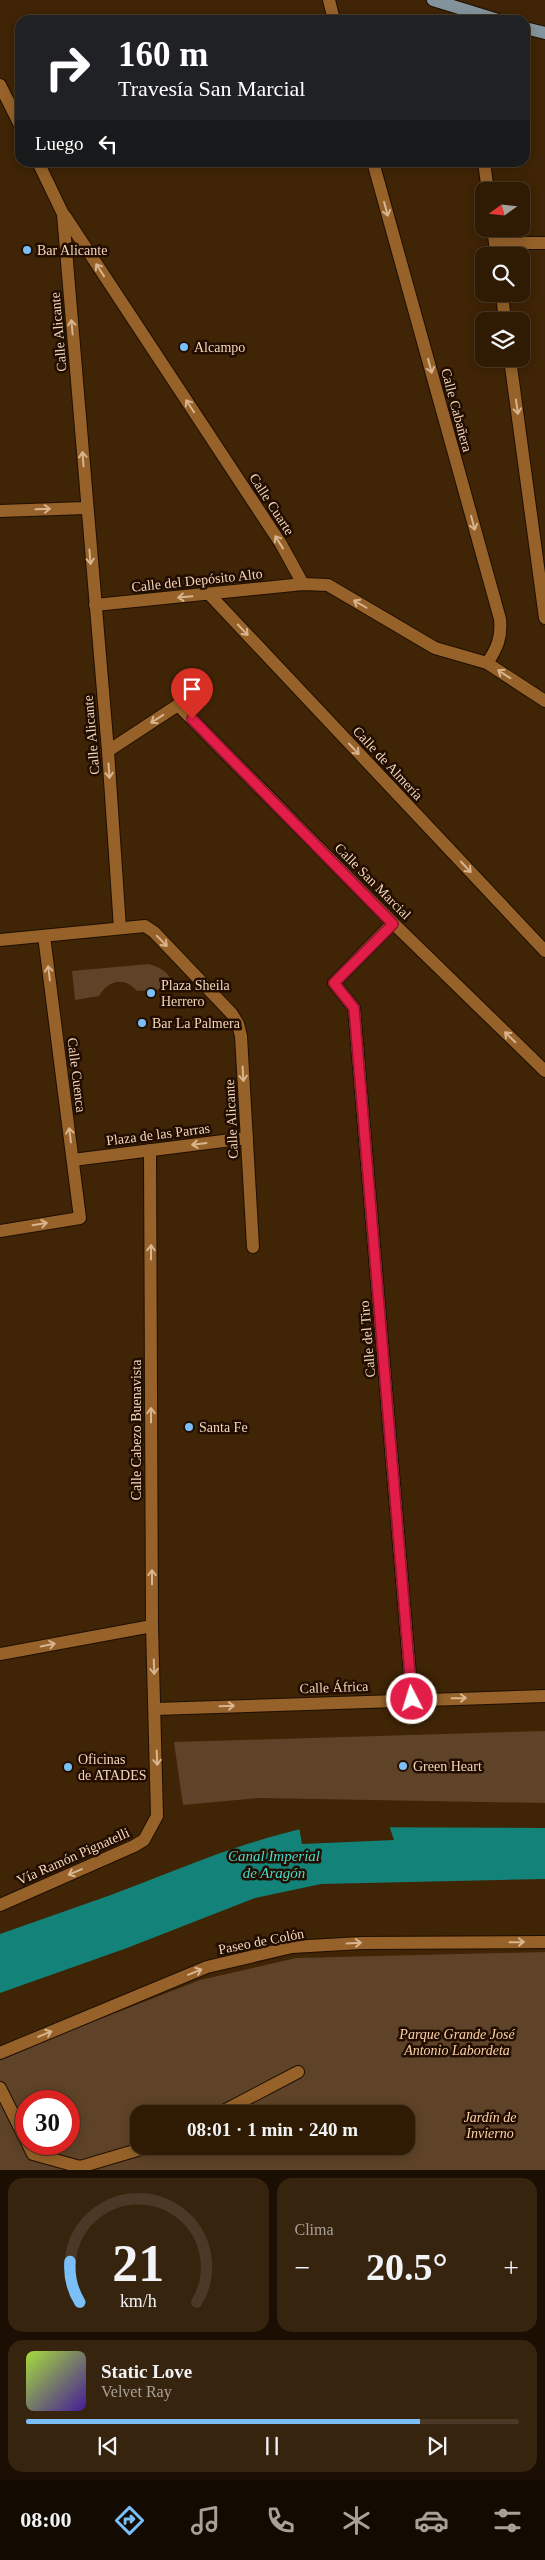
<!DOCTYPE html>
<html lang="es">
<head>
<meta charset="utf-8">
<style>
  body { margin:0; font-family:Georgia,serif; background:#37240e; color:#f1f3f6; height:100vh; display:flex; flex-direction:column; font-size:19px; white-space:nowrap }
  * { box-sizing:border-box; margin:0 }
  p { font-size:16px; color:#a7a19a }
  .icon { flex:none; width:28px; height:28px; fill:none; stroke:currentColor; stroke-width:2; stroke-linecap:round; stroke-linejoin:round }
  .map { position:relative; height:2170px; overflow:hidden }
  .details { display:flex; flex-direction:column; gap:8px; padding:8px; background:#1a0f02; flex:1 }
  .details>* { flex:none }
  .hud { position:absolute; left:15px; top:15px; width:515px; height:152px; border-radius:15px; box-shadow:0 2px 12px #0003,0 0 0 1px #4a3926; background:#202124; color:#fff; overflow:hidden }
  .needle { width:32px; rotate:255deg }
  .tools { position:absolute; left:475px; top:182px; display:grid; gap:10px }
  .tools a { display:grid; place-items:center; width:55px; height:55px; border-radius:10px; background:#2f1b04; box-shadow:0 2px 12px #0003,0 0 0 1px #4a3926; font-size:25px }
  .speed { position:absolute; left:15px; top:2090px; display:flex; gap:10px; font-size:25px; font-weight:700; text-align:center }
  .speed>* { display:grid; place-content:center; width:65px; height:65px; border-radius:50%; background:#2f1b04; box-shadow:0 2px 12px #0003,0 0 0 1px #4a3926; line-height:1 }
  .speed .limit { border:8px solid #d22; background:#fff; color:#111 }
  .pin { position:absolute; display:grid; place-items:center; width:42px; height:42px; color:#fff; margin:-51px -21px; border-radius:50% 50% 50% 0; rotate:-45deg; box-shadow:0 0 5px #0007 }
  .pin .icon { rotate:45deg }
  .me { position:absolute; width:55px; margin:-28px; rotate:355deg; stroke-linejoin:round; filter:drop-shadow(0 0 4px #0008) }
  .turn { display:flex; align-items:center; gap:18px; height:105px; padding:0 20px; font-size:22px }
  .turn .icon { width:65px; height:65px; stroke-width:2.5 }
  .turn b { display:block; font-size:35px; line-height:42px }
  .then { display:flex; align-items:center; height:48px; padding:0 20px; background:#0003; gap:10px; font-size:19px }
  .big { font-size:38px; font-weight:700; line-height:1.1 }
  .details .card { flex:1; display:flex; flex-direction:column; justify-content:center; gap:8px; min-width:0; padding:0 18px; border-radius:15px; background:#37240e }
  .details .dial { align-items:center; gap:0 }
  .dial svg { height:130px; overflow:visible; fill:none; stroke:#4a3926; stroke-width:7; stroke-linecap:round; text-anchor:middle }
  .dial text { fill:#f1f3f6; stroke:none }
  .song { display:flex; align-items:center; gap:15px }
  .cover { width:60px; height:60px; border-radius:8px; background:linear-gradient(135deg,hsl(80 70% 55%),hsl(260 70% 35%)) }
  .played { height:5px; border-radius:2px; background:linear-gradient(90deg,#7abff8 80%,#4a3926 80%) }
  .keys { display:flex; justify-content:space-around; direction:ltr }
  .heat { display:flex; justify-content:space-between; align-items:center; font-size:28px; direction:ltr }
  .details .tiles { flex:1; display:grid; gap:8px; grid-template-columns:1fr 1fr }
  .card:last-child { grid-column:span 2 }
  .trip { position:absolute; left:130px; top:2105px; width:285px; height:50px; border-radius:15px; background:#2f1b04; box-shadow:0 2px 12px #0003,0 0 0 1px #4a3926; font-weight:700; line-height:50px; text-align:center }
  .tabs { display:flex; height:80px; justify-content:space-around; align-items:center; background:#130b02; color:#a7a19a }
  .tabs .icon { width:35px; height:35px }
  .tabs .on { color:#7abff8 }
  .tabs b { font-size:22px; color:#f1f3f6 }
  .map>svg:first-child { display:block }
  .green { fill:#5e4328; fill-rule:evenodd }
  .water { fill:#138278 }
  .pier { fill:#3f2405 }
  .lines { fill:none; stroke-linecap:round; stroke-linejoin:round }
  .street-casing { stroke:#1f0f01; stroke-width:14 }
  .primary-casing { stroke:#1f0f01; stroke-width:14 }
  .street { stroke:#966229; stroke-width:12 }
  .primary { stroke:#83949d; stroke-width:12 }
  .oneway { stroke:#d8b48f }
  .route-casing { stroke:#92132f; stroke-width:12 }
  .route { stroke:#e11d48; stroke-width:9 }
  .poi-dot { fill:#7abff8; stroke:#220e00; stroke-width:2 }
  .labels { text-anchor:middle; stroke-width:5; stroke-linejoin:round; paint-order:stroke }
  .poi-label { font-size:14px; fill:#f4d7bb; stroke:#220e00; text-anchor:start }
  .street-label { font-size:14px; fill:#f4d7bb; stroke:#220e00 }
  .park-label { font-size:14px; font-style:italic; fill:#fed2a8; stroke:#220e00 }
  .water-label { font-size:15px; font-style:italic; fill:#4ad9ca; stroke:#220e00 }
</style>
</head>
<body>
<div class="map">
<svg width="545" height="2170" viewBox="0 0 545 2170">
  <rect width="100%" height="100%" fill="#3f2405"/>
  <g class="green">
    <path d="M149,964C159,967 179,976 167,989L137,991C124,976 108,980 99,996L75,1000L72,971Z"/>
    <path d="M545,1731V1803L260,1798L183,1805L174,1742Z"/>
    <path d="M545,1952V2170H0V2058L200,1980L296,1958ZM26,2101H69V2144H26ZM139,2114H406V2146H139Z"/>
  </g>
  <path class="water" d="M310,1827L545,1828V1879L321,1884L255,1898L127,1948L0,1993V1934C36,1921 72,1909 108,1896C178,1870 237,1843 310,1827Z"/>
  <path class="pier" d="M389,1825L394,1840L302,1844L299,1827Z"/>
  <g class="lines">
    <defs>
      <g id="street">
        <path d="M329,0L334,20"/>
        <path d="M0,85L20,125"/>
        <path d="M38,162L63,214L108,751L120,928"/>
        <path d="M373,162L500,619C502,637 497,649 487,663"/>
        <path d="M484,162L488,191"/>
        <path d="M65,216L281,544L303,584"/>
        <path d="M493,229L497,256"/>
        <path d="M495,243H545"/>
        <path d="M502,294L505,321"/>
        <path d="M510,359L545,618"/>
        <path d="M0,511L86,508"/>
        <path d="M210,595L545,951"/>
        <path d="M95,605L303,584L328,585L435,648L487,663L545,701"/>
        <path d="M108,751L178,705L393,923L545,1071"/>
        <path d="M393,923L334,983L354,1008L412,1699"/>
        <path d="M0,940L145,926L154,932L232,1014L238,1024L241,1036L253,1247"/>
        <path d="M73,1160L247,1138"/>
        <path d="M0,1231L80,1218L44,936"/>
        <path d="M0,1654L152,1626"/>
        <path d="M155,1709L545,1696"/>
        <path d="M0,1905L134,1846L144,1840L157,1816L152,1626L150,1150"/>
        <path d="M0,2053L207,1967L292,1947L361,1943L545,1942"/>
        <path d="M0,2088L26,2140"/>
        <path d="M218,2114L298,2072"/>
        <path d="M28,2144L33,2154L80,2167L151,2146"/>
      </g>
      <g id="primary">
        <path d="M433,0L498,20"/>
        <path d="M525,28L545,33"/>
      </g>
    </defs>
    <use href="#street" class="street-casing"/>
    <use href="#primary" class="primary-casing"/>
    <use href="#street" class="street"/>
    <use href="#primary" class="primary"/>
  </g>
  <defs><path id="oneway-shaft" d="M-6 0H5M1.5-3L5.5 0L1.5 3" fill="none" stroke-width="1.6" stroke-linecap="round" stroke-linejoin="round" transform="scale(1.25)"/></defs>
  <g class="oneway">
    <use href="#oneway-shaft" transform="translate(386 209) rotate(75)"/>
    <use href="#oneway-shaft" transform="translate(100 270) rotate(-123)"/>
    <use href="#oneway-shaft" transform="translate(72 327) rotate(-95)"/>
    <use href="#oneway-shaft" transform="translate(430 366) rotate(75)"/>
    <use href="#oneway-shaft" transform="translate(190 406) rotate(-123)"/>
    <use href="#oneway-shaft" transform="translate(517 407) rotate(82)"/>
    <use href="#oneway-shaft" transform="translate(83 459) rotate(-94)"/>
    <use href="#oneway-shaft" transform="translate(43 509) rotate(-2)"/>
    <use href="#oneway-shaft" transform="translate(473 523) rotate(75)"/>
    <use href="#oneway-shaft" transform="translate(279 542) rotate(-122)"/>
    <use href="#oneway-shaft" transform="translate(90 557) rotate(85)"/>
    <use href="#oneway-shaft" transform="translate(185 597) rotate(175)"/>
    <use href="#oneway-shaft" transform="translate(360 604) rotate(-150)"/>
    <use href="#oneway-shaft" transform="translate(243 630) rotate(47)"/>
    <use href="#oneway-shaft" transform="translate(504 674) rotate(-147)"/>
    <use href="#oneway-shaft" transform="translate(157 719) rotate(147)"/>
    <use href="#oneway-shaft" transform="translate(354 749) rotate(47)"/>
    <use href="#oneway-shaft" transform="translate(109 771) rotate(86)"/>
    <use href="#oneway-shaft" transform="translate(466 867) rotate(47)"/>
    <use href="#oneway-shaft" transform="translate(162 941) rotate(46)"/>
    <use href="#oneway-shaft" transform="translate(49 973) rotate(-97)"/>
    <use href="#oneway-shaft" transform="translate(510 1037) rotate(-136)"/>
    <use href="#oneway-shaft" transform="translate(243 1074) rotate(87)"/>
    <use href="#oneway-shaft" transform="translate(70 1135) rotate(-97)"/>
    <use href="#oneway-shaft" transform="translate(199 1144) rotate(173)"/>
    <use href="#oneway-shaft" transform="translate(40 1224) rotate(-9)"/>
    <use href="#oneway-shaft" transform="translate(151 1252) rotate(-90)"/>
    <use href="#oneway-shaft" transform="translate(151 1415) rotate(-90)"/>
    <use href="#oneway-shaft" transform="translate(152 1577) rotate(-90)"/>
    <use href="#oneway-shaft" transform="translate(48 1645) rotate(-11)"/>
    <use href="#oneway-shaft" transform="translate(154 1667) rotate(88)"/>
    <use href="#oneway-shaft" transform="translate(459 1698) rotate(-1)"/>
    <use href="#oneway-shaft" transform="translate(227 1706) rotate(-2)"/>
    <use href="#oneway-shaft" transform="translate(157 1758) rotate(88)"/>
    <use href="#oneway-shaft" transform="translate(75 1872) rotate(157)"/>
    <use href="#oneway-shaft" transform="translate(517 1942) rotate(-1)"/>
    <use href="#oneway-shaft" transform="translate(354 1943) rotate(-3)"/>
    <use href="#oneway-shaft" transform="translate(195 1972) rotate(-22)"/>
    <use href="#oneway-shaft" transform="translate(45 2034) rotate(-22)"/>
  </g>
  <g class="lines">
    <defs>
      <path id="route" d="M192,719L393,924L334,983L354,1008L412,1699"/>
    </defs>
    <use href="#route" class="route-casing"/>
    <use href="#route" class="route"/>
  </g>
  <g class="poi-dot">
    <circle cx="27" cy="250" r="5"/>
    <circle cx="184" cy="347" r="5"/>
    <circle cx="151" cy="993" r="5"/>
    <circle cx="142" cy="1023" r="5"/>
    <circle cx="189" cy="1427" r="5"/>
    <circle cx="403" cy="1766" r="5"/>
    <circle cx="68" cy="1767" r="5"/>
  </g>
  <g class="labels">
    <g class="poi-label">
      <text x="37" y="255">Bar Alicante</text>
      <text x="194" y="352">Alcampo</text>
      <text x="161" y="990">Plaza Sheila<tspan x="161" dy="16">Herrero</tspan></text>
      <text x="152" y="1028">Bar La Palmera</text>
      <text x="199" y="1432">Santa Fe</text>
      <text x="78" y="1764">Oficinas<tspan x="78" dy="16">de ATADES</tspan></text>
      <text x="413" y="1771">Green Heart</text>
    </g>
    <g class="street-label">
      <text transform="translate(58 332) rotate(-95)" y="5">Calle Alicante</text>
      <text transform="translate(457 410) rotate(75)" y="5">Calle Cabañera</text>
      <text transform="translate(272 504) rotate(57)" y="5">Calle Cuarte</text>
      <text transform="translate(197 580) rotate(-6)" y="5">Calle del Depósito Alto</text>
      <text transform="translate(91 735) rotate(-95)" y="5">Calle Alicante</text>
      <text transform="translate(388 763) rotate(47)" y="5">Calle de Almería</text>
      <text transform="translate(373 881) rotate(45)" y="5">Calle San Marcial</text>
      <text transform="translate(77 1075) rotate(83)" y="5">Calle Cuenca</text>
      <text transform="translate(231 1119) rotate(-93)" y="5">Calle Alicante</text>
      <text transform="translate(158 1134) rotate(-7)" y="5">Plaza de las Parras</text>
      <text transform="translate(367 1339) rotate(-95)" y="5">Calle del Tiro</text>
      <text transform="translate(136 1430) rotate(-90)" y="5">Calle Cabezo Buenavista</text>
      <text transform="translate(334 1687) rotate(-2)" y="5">Calle África</text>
      <text transform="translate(73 1856) rotate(-24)" y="5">Vía Ramón Pignatelli</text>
      <text transform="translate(261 1941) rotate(-11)" y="5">Paseo de Colón</text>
    </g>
    <g class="park-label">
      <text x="457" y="2039">Parque Grande José<tspan x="457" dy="16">Antonio Labordeta</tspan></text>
      <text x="490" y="2122">Jardín de<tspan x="490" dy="16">Invierno</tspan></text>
    </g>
    <g class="water-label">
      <text x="274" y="1861">Canal Imperial<tspan x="274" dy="17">de Aragón</tspan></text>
    </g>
  </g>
</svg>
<div class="tools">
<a><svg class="needle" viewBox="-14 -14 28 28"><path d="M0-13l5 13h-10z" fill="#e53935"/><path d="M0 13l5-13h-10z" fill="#a7a19a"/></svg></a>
<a><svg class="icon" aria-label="search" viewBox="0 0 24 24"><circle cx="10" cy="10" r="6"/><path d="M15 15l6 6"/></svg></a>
<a><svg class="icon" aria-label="layers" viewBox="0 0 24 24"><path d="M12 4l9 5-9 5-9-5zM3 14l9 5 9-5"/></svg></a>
</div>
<div class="speed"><div class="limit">30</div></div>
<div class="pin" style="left:192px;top:719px;background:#d93025"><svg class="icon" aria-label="arrive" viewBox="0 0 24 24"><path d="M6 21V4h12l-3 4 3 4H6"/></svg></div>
<svg class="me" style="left:412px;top:1699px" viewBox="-20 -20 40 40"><circle r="17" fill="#e11d48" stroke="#fff" stroke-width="3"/><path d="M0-11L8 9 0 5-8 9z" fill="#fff"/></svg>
<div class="trip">08:01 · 1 min · 240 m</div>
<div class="hud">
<div class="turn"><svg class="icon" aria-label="right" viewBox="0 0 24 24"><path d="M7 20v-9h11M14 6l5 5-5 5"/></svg><div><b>160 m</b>Travesía San Marcial</div></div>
<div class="then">Luego<svg class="icon" aria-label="left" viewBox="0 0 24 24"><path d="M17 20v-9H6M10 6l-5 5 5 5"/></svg></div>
</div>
</div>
<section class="details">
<div class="tiles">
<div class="card dial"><svg viewBox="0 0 100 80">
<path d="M14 69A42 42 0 1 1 86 69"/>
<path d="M14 69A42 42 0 0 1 8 44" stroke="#7abff8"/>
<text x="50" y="56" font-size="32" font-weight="700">21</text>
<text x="50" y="72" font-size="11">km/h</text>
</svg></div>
<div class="card"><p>Clima</p>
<div class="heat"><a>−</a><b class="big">20.5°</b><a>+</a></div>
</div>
<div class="card">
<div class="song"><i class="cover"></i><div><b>Static Love</b><p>Velvet Ray</p></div></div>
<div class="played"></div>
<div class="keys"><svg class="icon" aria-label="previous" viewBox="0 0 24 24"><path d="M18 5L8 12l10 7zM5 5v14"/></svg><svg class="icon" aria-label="pause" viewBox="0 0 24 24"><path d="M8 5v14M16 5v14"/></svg><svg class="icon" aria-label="next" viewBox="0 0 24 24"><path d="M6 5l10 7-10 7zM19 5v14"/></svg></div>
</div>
</div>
</section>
<nav class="tabs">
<b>08:00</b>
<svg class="icon on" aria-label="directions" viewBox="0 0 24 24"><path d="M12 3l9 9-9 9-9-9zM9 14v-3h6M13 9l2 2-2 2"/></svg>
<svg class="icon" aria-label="music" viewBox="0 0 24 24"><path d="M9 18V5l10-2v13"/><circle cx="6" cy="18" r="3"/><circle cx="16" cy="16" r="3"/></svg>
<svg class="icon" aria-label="phone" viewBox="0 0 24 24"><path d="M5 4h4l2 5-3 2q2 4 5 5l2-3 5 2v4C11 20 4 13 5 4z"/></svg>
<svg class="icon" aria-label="climate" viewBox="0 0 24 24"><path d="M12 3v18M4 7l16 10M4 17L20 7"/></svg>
<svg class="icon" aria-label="car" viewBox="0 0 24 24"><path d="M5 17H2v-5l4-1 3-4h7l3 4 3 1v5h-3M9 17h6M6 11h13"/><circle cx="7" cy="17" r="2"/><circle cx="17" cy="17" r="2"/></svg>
<svg class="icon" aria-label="filters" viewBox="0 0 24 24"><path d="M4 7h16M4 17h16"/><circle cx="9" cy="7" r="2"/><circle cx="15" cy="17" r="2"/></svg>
</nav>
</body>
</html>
